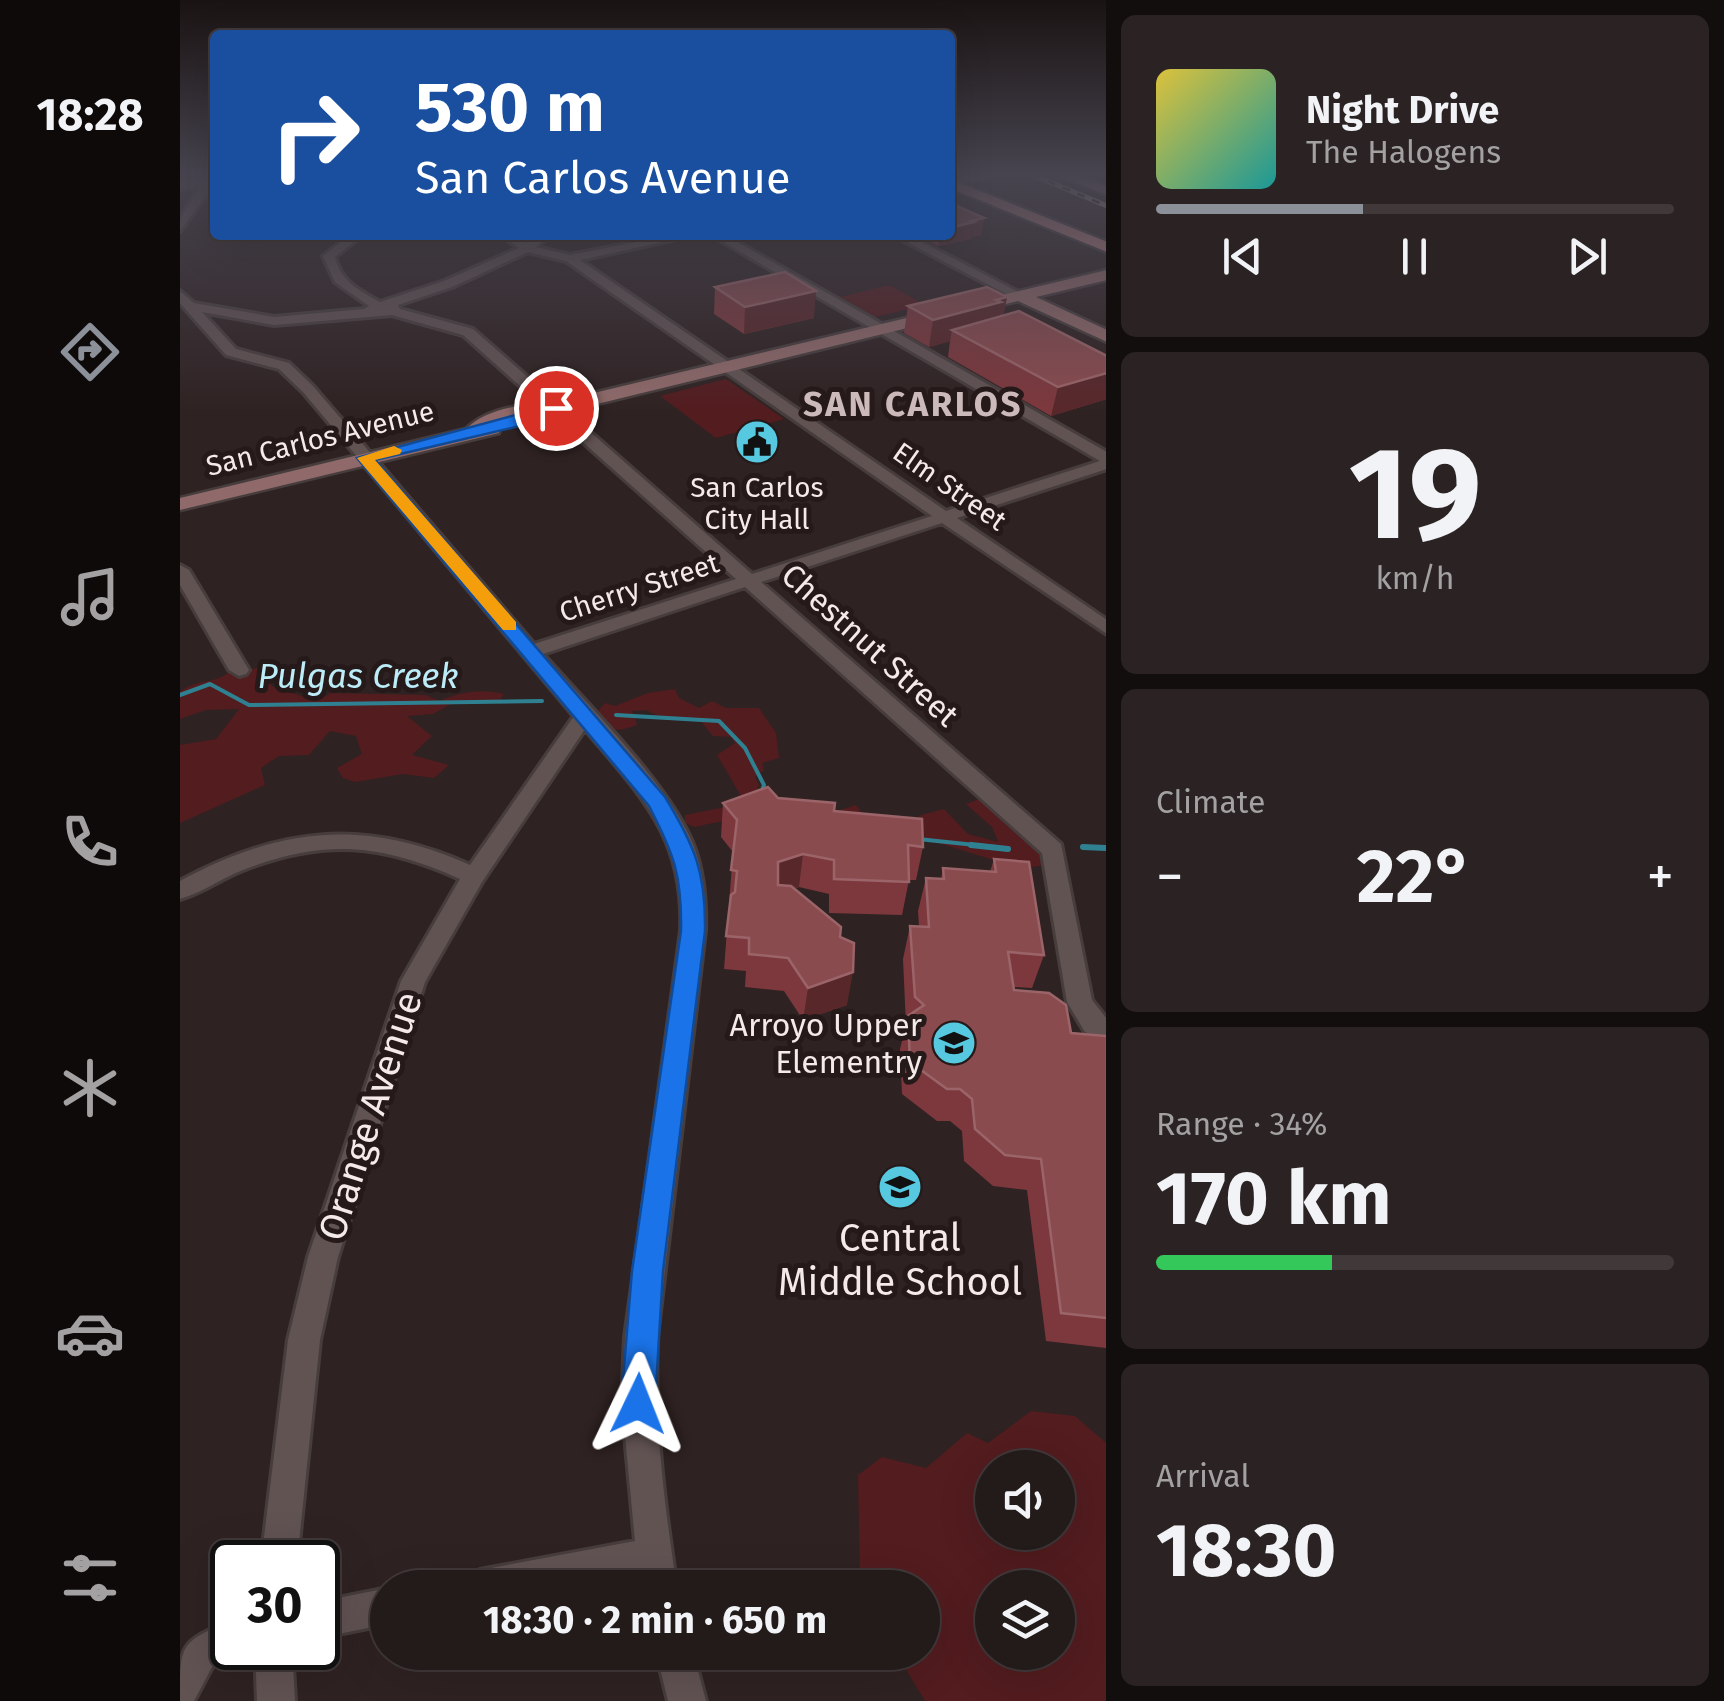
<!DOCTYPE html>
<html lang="en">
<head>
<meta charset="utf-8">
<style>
  body { margin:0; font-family:"Fira Sans",sans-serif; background:#2b2323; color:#f1f3f6; height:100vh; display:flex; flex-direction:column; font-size:38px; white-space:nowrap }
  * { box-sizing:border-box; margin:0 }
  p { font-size:32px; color:#a3a1a2 }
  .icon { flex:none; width:55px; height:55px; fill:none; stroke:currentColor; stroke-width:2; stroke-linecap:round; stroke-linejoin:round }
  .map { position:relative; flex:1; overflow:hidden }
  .panel { display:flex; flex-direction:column; gap:15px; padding:15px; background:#130e0e; width:618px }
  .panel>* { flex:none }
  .banner { position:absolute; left:30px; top:30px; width:745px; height:210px; border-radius:10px; box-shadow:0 10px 40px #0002,0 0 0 2px #403839; background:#1a4fa0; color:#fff; overflow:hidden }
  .tools { position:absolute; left:795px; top:1450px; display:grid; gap:20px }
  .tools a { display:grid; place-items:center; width:100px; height:100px; border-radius:50%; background:#231a1a; box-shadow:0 10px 40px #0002,0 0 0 2px #403839; font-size:50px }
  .speed { position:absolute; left:30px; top:1540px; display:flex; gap:20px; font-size:50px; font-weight:700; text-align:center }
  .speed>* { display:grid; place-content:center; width:130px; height:130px; border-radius:50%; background:#231a1a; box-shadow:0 10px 40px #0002,0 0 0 2px #403839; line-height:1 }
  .speed .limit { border:5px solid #111; border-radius:15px; background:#fff; color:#111 }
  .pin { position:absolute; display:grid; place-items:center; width:85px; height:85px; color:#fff; margin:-42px; border:5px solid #fff; border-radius:50%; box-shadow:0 2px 10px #0007 }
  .me { position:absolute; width:110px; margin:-55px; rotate:2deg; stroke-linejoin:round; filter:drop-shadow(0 0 8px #0008) }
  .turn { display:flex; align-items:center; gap:35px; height:210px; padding:0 40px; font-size:45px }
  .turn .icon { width:130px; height:130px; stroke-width:2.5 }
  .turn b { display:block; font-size:70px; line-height:85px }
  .big { font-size:75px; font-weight:700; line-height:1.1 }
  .panel .card { flex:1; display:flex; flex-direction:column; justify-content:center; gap:15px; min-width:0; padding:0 35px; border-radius:15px; background:#2b2323 }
  .panel .dial { align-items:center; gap:0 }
  .dial b { font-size:130px; line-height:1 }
  .song { display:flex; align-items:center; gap:30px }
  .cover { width:120px; height:120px; border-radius:15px; background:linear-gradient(135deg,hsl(50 70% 55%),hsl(180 70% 35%)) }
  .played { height:10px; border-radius:5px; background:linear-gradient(90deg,#8c9099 40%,#403839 40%) }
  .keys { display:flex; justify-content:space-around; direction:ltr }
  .heat { display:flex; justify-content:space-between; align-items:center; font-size:55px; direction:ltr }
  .charge { height:15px; border-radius:8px; background:linear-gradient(90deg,#34c759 34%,#403839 0) }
  .trip { position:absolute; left:190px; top:1570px; width:570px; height:100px; border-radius:50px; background:#231a1a; box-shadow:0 10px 40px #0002,0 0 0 2px #403839; font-weight:700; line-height:100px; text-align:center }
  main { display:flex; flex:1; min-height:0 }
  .tab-bar { display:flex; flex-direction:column; width:180px; justify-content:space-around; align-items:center; background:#0e0a0a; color:#a3a1a2 }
  .tab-bar .icon { width:70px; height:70px }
  .tab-bar .selected { color:#8c9099 }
  .tab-bar b { font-size:45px; color:#f1f3f6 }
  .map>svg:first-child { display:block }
  .green { fill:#531c1f; fill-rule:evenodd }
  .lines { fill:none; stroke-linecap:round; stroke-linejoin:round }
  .stream-far1 { stroke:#2f8192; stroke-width:4 }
  .stream { stroke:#2f8192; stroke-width:6 }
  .street-casing { stroke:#473d3d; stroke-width:6 }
  .secondary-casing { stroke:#473d3d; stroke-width:5 }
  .primary-casing { stroke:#473d3d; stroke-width:5 }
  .street { fill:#625353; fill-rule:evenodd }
  .secondary { fill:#906a6a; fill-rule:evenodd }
  .primary { fill:#be8181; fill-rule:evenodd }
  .rail-casing { stroke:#aea4a3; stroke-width:5 }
  .rail { stroke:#251919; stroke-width:2.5; stroke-dasharray:8; stroke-linecap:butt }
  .wall { fill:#7d383d }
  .shaded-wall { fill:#58272a }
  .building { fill:#8a4b4f; stroke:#9a6468; stroke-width:2.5 }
  .route { fill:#1a73e8; stroke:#114b97; stroke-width:2.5 }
  .slow { fill:#f59e0b }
  .labels { text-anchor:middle; stroke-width:10; stroke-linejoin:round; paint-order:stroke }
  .far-street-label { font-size:28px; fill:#f3eae9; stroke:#251919 }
  .far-poi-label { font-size:28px; fill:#f3eae9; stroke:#251919 }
  .street-label { font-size:32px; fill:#f3eae9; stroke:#251919 }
  .poi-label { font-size:32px; fill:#f3eae9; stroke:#251919; text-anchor:end }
  .far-district-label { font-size:35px; font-weight:bold; letter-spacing:2.5px; fill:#cbbab9; stroke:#251919 }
  .water-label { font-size:35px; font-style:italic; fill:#bbecf8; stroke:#251919 }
  .near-street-label { font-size:38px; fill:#f3eae9; stroke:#251919 }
  .near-poi-label { font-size:38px; fill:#f3eae9; stroke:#251919 }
</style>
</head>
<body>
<main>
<nav class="tab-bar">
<b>18:28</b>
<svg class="icon selected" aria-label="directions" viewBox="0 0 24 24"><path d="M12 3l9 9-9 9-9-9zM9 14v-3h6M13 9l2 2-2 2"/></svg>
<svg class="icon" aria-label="music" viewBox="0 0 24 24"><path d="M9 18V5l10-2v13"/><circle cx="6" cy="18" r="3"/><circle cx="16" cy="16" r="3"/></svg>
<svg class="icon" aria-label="phone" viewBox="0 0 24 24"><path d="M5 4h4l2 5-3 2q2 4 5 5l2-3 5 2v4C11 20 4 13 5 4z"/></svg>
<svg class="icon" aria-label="climate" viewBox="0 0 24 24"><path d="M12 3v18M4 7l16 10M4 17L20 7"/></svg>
<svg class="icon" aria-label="car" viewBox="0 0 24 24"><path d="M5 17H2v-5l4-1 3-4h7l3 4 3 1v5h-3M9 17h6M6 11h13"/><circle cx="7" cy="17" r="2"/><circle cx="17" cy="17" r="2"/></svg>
<svg class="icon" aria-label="filters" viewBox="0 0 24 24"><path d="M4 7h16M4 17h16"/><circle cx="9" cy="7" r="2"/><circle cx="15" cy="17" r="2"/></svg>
</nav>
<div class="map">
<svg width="927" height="1701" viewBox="0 0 927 1701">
  <rect width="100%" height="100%" fill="#2f2222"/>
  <g class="green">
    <path d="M709,285L745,305L695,317L661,297Z"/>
    <path d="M546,379L604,419L536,438L480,396Z"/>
    <path d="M98,667L91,686L137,701L151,693L246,695L259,701C279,692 302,688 324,694L319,702L271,704L253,714L227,716L252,736L232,755L269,765L254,778L223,774L175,782L163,778L157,768L182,754L176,736L150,731L129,755L99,756L81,768L85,785L0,823V745L36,739L59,709L26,710L0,719V692C16,678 37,685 51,670Z"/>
    <path d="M495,689L499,698L519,708L532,701L546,708H579L596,733L599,758L582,763L584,770L575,777L579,785L563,817L514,827L505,823V815L565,803L537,755L555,743L551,737L533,736L519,719H484L466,710L452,711L457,725C438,732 426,733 414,716L425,703L435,706L468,693Z"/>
    <path d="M799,799L865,859L860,866L840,868L736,836L640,817L676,805L690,824L727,826L741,815L764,809L788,834L818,842L812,827L786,804Z"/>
    <path d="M851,1411L895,1416L926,1443V1701H745L716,1653L742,1652V1588L680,1587L678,1475L702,1457L746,1468L787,1433L808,1443ZM812,1468H878V1532H812ZM812,1588H878V1652H812Z"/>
  </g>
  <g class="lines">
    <g class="stream-far1">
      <path d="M0,695L30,684L69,705L362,701"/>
      <path d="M436,715L539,721L565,748L584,785L581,793"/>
      <path d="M738,839L814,847"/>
      <path d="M903,847H913"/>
    </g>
    <g class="stream">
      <path d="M791,845L828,849"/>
      <path d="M903,847L927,848"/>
    </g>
    <defs>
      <g id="street">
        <path d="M19,175L35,177V183L0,231V219L20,186L0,189V183L22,179Z"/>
        <path d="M170,235H183L155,257C161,282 180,291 200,302L264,281L339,248L321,235H335L347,243L358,235H371L356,247L390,255L492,235H515L400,260L766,511L920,461L531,235H545L927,452V469L777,518L927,620V634L762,523L581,582L881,844L912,1000L927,1019V1041L905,1032L887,1002L862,853L565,587L363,654C407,705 491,786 514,847C524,874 526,903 525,931L477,1337C474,1422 484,1503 497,1588H461L459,1576L397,1588H282L287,1575L300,1570L455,1541L442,1404L445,1337L501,931C505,837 462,797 405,729L302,882L245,982L158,1257L140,1340L117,1562H81L108,1340L128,1257L221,981L280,879C202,844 145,838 63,870C42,878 22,893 0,899V881C100,827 185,818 290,865L394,716L123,392L99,369L46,355L0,303V291L14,303L94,317L184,309L189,306L155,282L143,256ZM348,252L386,261L752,516L572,574L293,329L220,309L218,305L272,287ZM22,312L94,325L212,315L283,335L556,579L354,644L133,386L109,363L56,349Z"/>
        <path d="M713,235H728L846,296L836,299Z"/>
        <path d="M0,565L9,570L69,670L66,674L59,676L49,670L0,585Z"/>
        <path d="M208,1588V1624L138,1638V1602Z"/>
        <path d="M52,1620V1648H67L65,1651L32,1667L14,1701H0C0,1642 0,1643 52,1620Z"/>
        <path d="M75,1648H112L115,1701H77Z"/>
        <path d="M476,1652H513L526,1701H488Z"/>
      </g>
      <g id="secondary">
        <path d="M787,175H822L770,186V178Z"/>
        <path d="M876,175H896L927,186V195Z"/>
        <path d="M927,270V280L856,297L927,330V342L838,301L376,414L318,425L319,433L0,510V498L286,429C308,407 346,404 376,402Z"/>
      </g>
      <path id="primary" d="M770,179L927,242V252L770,188Z"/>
    </defs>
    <use href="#street" class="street-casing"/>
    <use href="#secondary" class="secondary-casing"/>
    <use href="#primary" class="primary-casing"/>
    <use href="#street" class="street"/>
    <use href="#secondary" class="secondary"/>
    <use href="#primary" class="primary"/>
    <defs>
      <path id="rail" d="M853,175L927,206"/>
    </defs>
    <use href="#rail" class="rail-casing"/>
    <use href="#rail" class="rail"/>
  </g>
  <g class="wall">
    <path d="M804,218L801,235L792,237L791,239L758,246L737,235H770Z"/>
    <path d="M535,287L634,318L564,334L534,314Z"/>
    <path d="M827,297L823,315L927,356V399L871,416L768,357L770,341L749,347L724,333L728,306Z"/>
    <path d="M598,798L654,811L743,847L736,880H729L722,915L649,913V894L619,887L614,889L660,937L667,1005L623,1020L604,991L565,987L566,971L544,969L553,852L541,837L543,803Z"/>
    <path d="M814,859L864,955L852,988L834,987V990L891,1033L927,1036V1348L866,1341L847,1190L813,1186L784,1161L782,1131L770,1121H757L722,1094L720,1049L726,1025L723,959L730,926H739L738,911L746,878L761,879L763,868L810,872Z"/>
  </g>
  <g class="shaded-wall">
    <path d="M804,218L801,235L792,237L791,239L758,246L760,235H770V228Z"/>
    <path d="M636,291L634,318L564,334L565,307Z"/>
    <path d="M827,297L822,324L772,330L770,341L749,347L753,320Z"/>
    <path d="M927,373V399L871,416L878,387Z"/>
    <path d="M623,854L619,887L595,895L598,862Z"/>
    <path d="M673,972L667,1005L623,1020L628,988Z"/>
  </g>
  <g class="building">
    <path d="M770,203L804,218L791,221L794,222L770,228Z"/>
    <path d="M605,272L636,291L565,307L535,287Z"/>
    <path d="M807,287L827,297L816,300L821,302L753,320L728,306Z"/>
    <path d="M839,311L927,356V373L878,387L772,330Z"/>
    <path d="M588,787L598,798L655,803L654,811L742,819L743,847L728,845L729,882L654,879V860L623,854L598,862V885L611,886L661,927L660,937L674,943L673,972L628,988L608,958L569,954V938L546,936L551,895L555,892L557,871L551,870L557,820L543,803Z"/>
    <path d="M814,859L849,862L864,955L828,952L834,990L869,993L886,1005L891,1033L927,1036V1318L881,1313L861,1159L825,1155L795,1129L792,1099L780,1089H767L730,1062L728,1016L744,1005L735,997L730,926L749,927L746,878L764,879L763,868L816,872Z"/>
  </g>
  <linearGradient id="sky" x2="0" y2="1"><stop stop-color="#1a1313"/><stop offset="0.42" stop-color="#47444f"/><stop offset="1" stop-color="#47444f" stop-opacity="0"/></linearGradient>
  <rect width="927" height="413" fill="url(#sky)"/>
  <path class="route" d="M376,404L384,408L369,419L195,460L485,797C515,846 526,873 525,931L483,1271L475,1404L470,1416L458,1421L446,1416L441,1404L452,1271L501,931C502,875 494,854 469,806L177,458Z"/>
  <path class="slow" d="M214,446L222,450L220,454L195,460L336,622V630H323L177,458Z"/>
  <defs>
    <symbol id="civic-disc" viewBox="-11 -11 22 22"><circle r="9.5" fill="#56c9e1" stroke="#251919"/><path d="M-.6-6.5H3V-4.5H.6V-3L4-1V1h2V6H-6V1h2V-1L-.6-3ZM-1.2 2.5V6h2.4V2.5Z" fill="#111"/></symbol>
    <symbol id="school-disc" viewBox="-11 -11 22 22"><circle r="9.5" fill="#56c9e1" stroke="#251919"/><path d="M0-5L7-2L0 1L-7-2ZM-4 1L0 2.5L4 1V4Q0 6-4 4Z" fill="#111"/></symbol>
  </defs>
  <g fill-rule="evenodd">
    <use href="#civic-disc" x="552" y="417" width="50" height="50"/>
    <use href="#school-disc" x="749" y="1018" width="50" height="50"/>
    <use href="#school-disc" x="695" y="1162" width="50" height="50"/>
  </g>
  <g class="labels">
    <g class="far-street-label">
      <text transform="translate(140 438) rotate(-14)" y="10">San Carlos Avenue</text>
      <text transform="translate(770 486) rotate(35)" y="10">Elm Street</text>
      <text transform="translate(459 587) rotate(-18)" y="10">Cherry Street</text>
    </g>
    <g class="far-poi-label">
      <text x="577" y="497">San Carlos<tspan x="577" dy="32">City Hall</tspan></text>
    </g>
    <g class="street-label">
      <text transform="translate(690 645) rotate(42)" y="11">Chestnut Street</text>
    </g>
    <g class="poi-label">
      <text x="742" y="1036">Arroyo Upper<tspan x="742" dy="37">Elementry</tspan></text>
    </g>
    <g class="far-district-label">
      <text x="733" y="416">SAN CARLOS</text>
    </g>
    <g class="water-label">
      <text x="178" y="688">Pulgas Creek</text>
    </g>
    <g class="near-street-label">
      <text transform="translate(190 1116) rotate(-72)" y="13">Orange Avenue</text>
    </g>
    <g class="near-poi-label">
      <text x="720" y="1251">Central<tspan x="720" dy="44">Middle School</tspan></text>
    </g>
  </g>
</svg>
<div class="tools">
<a><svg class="icon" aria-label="sound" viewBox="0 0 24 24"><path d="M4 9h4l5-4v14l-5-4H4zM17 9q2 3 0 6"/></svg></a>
<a><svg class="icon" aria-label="layers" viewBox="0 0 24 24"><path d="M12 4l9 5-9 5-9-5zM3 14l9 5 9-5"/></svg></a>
</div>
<div class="speed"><div class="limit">30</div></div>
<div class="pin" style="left:376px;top:408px;background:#d93025"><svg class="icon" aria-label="arrive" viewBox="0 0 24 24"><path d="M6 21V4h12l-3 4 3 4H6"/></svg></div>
<svg class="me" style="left:458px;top:1404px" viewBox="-20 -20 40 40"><path d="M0-17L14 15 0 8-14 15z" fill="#1a73e8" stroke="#fff" stroke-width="4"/></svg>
<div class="trip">18:30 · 2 min · 650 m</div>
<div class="banner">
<div class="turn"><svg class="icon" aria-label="right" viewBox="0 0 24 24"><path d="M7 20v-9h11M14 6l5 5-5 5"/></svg><div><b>530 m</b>San Carlos Avenue</div></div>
</div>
</div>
<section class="panel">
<div class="card">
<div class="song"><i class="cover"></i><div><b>Night Drive</b><p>The Halogens</p></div></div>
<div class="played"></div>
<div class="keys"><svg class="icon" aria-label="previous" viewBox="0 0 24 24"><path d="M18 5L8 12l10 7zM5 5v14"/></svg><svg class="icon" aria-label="pause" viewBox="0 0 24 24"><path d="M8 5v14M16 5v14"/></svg><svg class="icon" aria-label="next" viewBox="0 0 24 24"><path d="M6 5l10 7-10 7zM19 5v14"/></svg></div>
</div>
<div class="card dial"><b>19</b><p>km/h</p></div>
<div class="card"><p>Climate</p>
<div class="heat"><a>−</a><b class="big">22°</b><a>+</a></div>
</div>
<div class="card"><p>Range · 34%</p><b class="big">170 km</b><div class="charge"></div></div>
<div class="card"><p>Arrival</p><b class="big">18:30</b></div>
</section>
</main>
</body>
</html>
